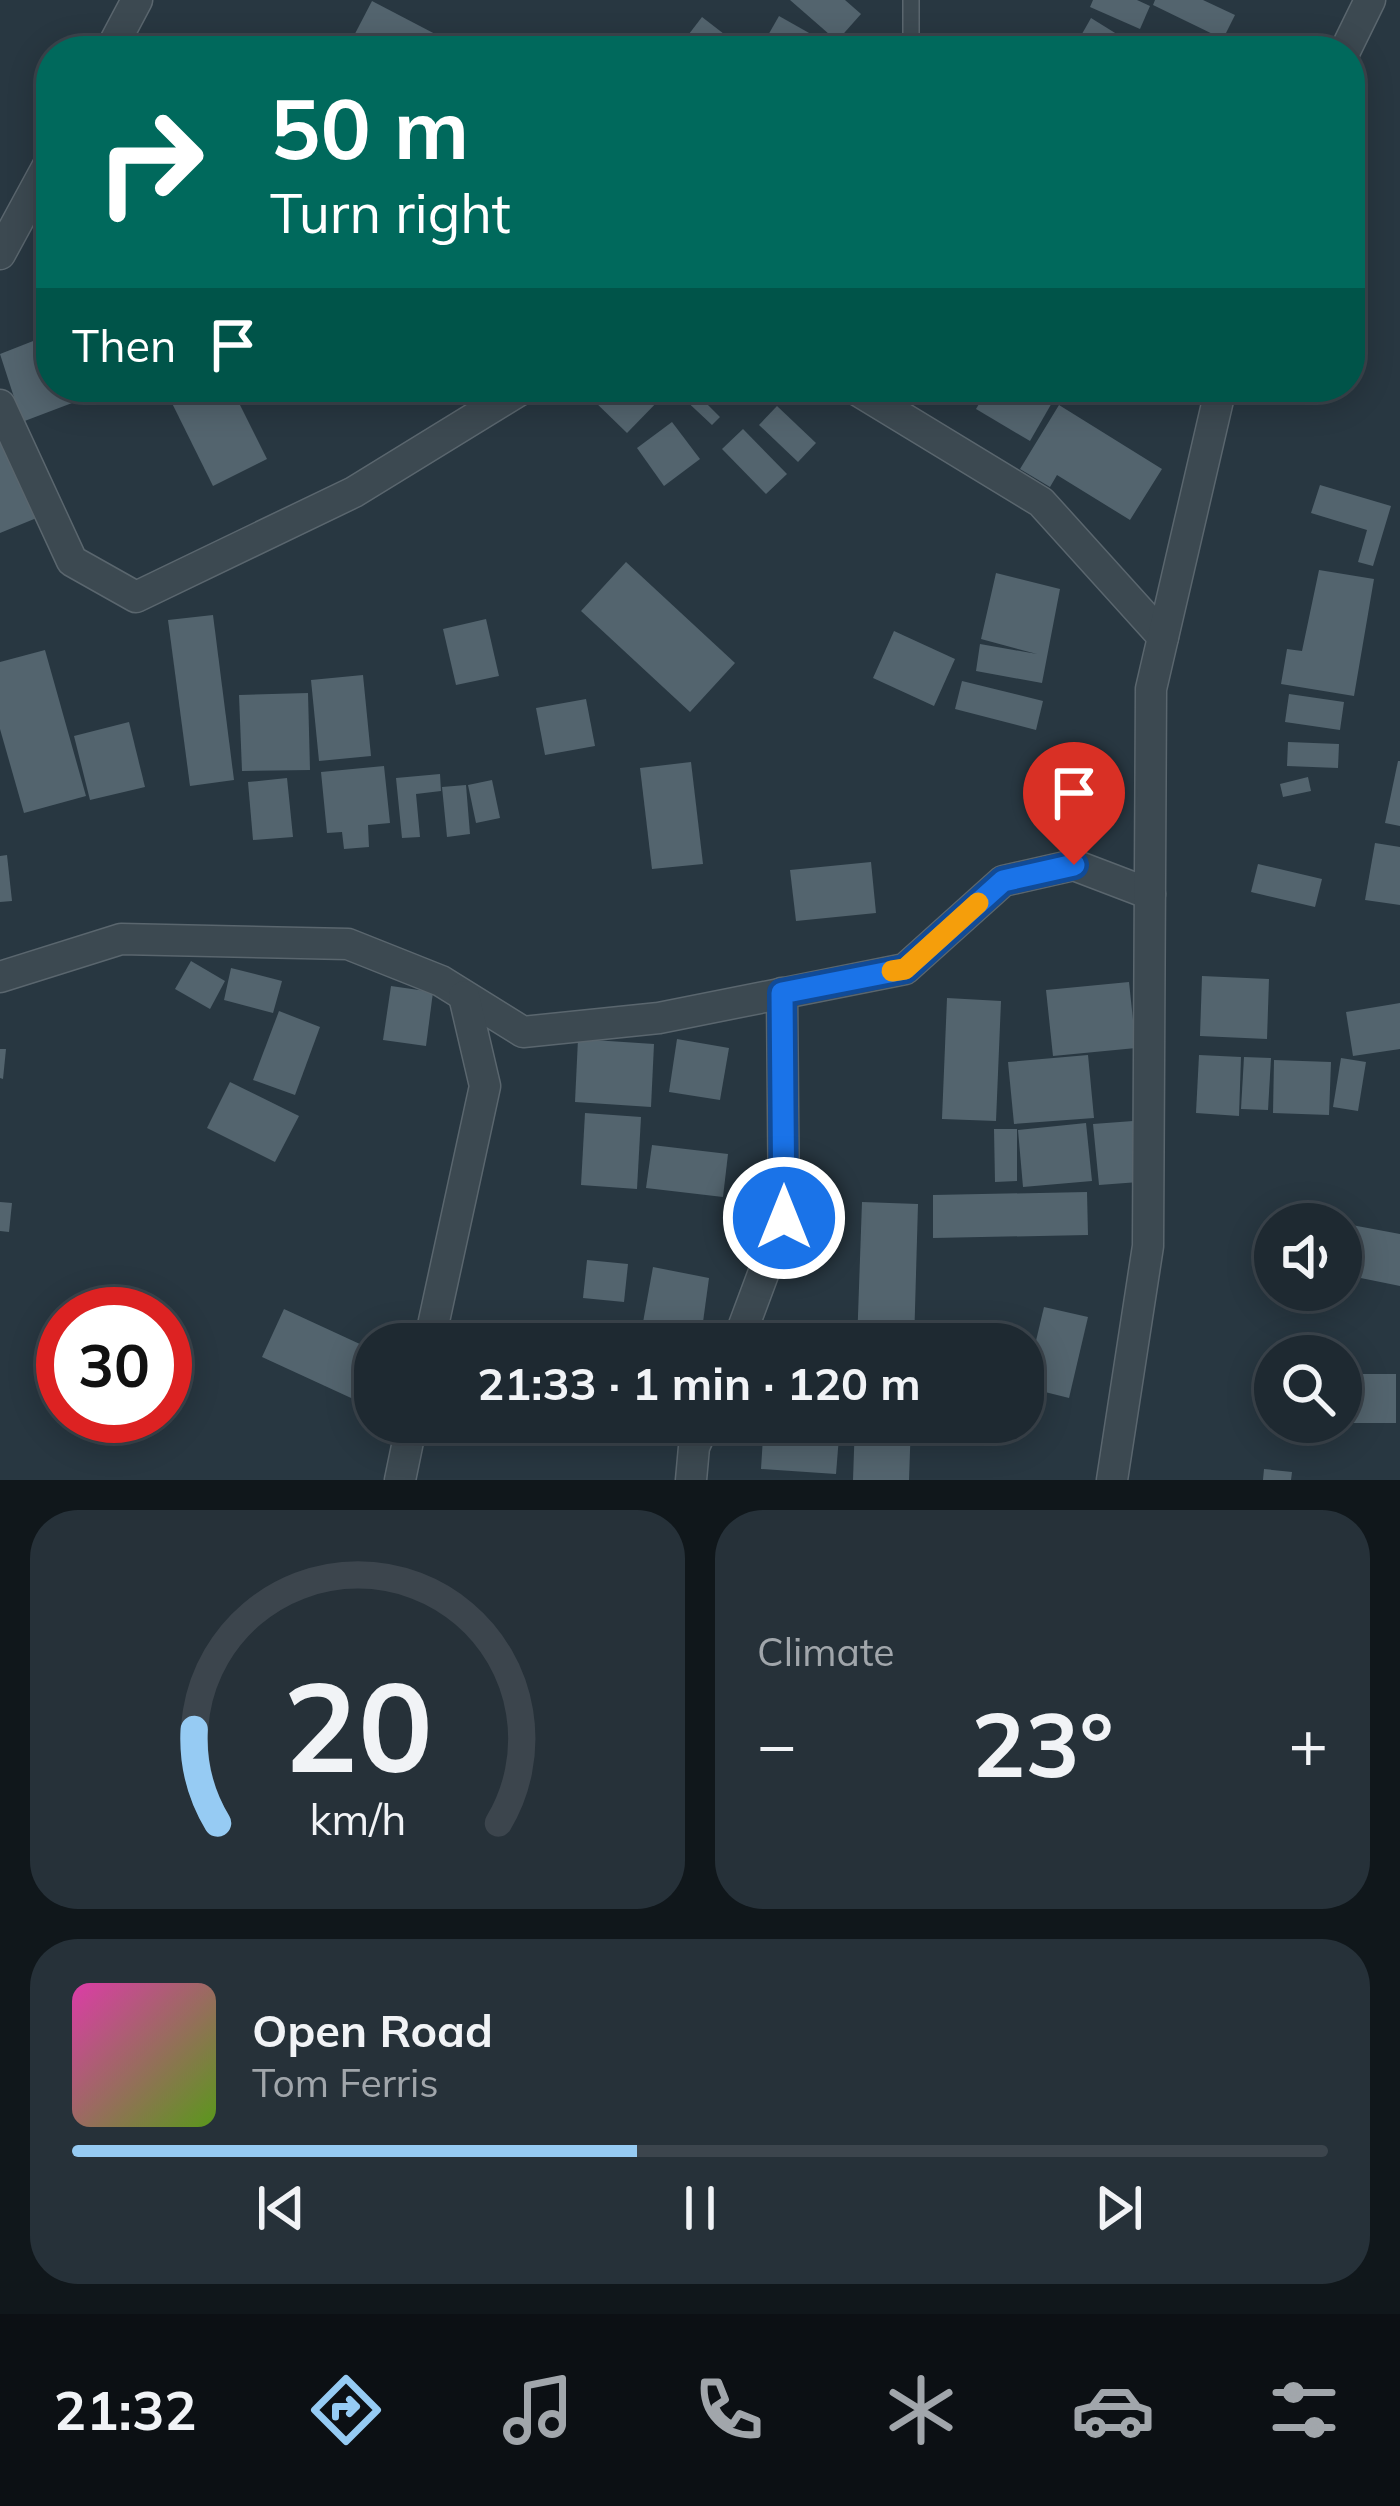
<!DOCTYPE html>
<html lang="en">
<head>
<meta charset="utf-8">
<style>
  body { margin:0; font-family:Mulish,sans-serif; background:#263139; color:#f1f3f6; height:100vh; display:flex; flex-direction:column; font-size:45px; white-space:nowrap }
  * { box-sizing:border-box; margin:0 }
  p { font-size:39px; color:#a1a6ab }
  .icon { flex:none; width:66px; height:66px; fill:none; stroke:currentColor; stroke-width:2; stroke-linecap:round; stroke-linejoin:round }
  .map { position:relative; height:1480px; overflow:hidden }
  .panel { display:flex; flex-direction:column; gap:30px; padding:30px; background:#10171b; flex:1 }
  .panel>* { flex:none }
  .guide { position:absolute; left:36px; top:36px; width:1329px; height:366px; border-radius:48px; box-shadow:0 6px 30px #0003,0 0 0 3px #3c454d; background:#00695c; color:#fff; overflow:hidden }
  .tools { position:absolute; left:1254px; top:1203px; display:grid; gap:24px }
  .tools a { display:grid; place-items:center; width:108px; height:108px; border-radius:50%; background:#1e2931; box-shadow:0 6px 30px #0003,0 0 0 3px #3c454d; font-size:60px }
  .speed { position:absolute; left:36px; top:1287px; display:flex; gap:24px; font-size:60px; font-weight:700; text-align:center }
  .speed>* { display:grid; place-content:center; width:156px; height:156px; border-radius:50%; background:#1e2931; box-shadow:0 6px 30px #0003,0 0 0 3px #3c454d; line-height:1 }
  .speed .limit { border:18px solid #d22; background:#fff; color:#111 }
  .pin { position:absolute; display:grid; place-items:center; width:102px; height:102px; color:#fff; margin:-123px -51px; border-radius:50% 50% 50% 0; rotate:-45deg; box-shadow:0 0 12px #0007 }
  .pin .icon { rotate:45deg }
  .me { position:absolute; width:132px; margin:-66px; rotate:0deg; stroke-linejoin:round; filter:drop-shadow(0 0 9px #0008) }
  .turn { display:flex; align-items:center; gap:42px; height:252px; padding:0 36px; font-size:54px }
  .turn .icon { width:156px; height:156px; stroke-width:2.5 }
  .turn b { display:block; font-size:84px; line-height:102px }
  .then { display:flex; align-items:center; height:114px; padding:0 36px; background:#0003; gap:24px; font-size:45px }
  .big { font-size:90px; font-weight:700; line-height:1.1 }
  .panel .widget { flex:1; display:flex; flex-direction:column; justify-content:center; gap:18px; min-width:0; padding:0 42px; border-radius:48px; background:#263139 }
  .panel .dial { align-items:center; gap:0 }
  .dial svg { height:312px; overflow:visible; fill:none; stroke:#3c454d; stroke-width:7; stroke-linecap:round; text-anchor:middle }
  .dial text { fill:#f1f3f6; stroke:none }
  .song { display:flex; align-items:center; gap:36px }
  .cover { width:144px; height:144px; border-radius:18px; background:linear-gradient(135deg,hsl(320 70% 55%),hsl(90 70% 35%)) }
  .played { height:12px; border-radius:6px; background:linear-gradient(90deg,#96cbf3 45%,#3c454d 45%) }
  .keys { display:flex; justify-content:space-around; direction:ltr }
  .heat { display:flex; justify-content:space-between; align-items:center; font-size:66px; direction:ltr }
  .panel .tiles { flex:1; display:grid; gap:30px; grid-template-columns:1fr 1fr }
  .widget:last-child { grid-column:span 2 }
  .trip { position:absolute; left:354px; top:1323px; width:690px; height:120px; border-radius:48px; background:#1e2931; box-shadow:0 6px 30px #0003,0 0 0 3px #3c454d; font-weight:700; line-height:120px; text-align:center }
  .menu { display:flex; height:192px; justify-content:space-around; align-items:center; background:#0c1014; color:#a1a6ab }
  .menu .icon { width:84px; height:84px }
  .menu .on { color:#96cbf3 }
  .menu b { font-size:54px; color:#f1f3f6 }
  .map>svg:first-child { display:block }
  .building { fill:#53646e }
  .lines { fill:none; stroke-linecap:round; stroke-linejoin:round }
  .service-casing { stroke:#5a666e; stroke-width:18 }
  .minor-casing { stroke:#5a666e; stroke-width:33 }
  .service { stroke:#3c4951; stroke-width:15 }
  .minor { stroke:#3c4951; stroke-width:30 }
  .route-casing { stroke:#114b97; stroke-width:30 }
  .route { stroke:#1a73e8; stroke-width:21 }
  .slow { stroke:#f59e0b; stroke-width:21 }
</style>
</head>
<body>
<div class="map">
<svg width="1400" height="1480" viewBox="0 0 1400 1480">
  <rect width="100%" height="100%" fill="#283741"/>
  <g class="building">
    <path d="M790,0H845L861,14L837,41Z"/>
    <path d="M1093,0H1137L1150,6L1140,29L1090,7Z"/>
    <path d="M1155,0H1203L1235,15L1223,39L1153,5Z"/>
    <path d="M372,1L439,36L431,51H346Z"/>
    <path d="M779,16L841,51H759Z"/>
    <path d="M702,17L746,51H710L689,34Z"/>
    <path d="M1091,18L1128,41L1122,51H1095L1078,41Z"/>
    <path d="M51,334V387H75L80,400L22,422L0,354Z"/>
    <path d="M164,387H231L267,459L213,486Z"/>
    <path d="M599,387H653L663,396L627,433L590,397Z"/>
    <path d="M688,387H721L706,403L720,417L712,425L680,395Z"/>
    <path d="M989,387H1061L1030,441L976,409Z"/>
    <path d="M1059,405L1162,469L1130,520L1057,475L1050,487L1020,469Z"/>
    <path d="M777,406L816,443L798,462L759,425Z"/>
    <path d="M672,422L700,459L664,486L637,448Z"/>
    <path d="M743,429L787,474L766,494L722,449Z"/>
    <path d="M7,441L39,517L0,533V444Z"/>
    <path d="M1320,485L1391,506L1373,566L1358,562L1367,530L1311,513Z"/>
    <path d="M626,562L735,663L690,712L581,611Z"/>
    <path d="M1319,570L1374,579L1354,696L1281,684L1287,649L1302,651Z"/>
    <path d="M996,573L1060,589L1042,683L976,671L980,644L1037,654L981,639Z"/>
    <path d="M213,615L234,780L190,786L168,620Z"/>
    <path d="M486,619L499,676L456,685L443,629Z"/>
    <path d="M894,631L955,659L934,706L873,678Z"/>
    <path d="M45,650L86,796L24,813L0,729V662Z"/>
    <path d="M363,675L371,756L319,761L311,680Z"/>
    <path d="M962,681L1043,701L1036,730L955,709Z"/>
    <path d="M308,693L310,770L242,771L239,695Z"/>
    <path d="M1289,694L1344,702L1340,730L1285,722Z"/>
    <path d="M586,699L595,746L545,755L536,708Z"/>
    <path d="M129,722L145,787L90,800L74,736Z"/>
    <path d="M1288,742L1339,744L1338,768L1287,766Z"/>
    <path d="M1398,761H1400V826L1385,823Z"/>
    <path d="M691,762L703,864L652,869L640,768Z"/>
    <path d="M384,766L390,823L368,825L369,847L344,849L342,832L327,833L321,772Z"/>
    <path d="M440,774L441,791L416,794L420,837L402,838L396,778Z"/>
    <path d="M1308,777L1311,791L1283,797L1280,784Z"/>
    <path d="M287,778L293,837L253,840L248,782Z"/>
    <path d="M492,780L500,818L476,823L468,785Z"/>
    <path d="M466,785L470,834L447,837L442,787Z"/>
    <path d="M1375,843L1400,847V905L1365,900Z"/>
    <path d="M7,855L12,901L0,902V856Z"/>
    <path d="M871,862L876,913L796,921L790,870Z"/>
    <path d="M1258,864L1322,879L1315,907L1251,892Z"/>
    <path d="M191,961L225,981L210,1009L175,989Z"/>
    <path d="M231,968L282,981L273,1013L224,1000Z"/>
    <path d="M1202,976L1269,979L1267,1039L1200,1036Z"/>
    <path d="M1129,982L1136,1048L1053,1056L1046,990Z"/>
    <path d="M391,986L433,992L426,1046L383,1040Z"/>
    <path d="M947,998L1001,1001L996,1121L942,1119Z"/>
    <path d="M1400,1003V1049L1353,1056L1346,1012Z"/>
    <path d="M279,1011L320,1027L295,1095L253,1080Z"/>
    <path d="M578,1039L654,1044L651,1107L575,1102Z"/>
    <path d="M677,1039L729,1048L720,1100L669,1092Z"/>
    <path d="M0,1049H6L3,1079L0,1078Z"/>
    <path d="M1088,1055L1094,1118L1014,1124L1008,1062Z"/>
    <path d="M1199,1055L1241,1057L1239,1116L1196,1113Z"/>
    <path d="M1244,1057L1271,1058L1268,1110L1241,1109Z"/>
    <path d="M1341,1058L1366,1062L1358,1111L1333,1107Z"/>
    <path d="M1274,1060L1331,1062L1329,1115L1273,1113Z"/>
    <path d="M230,1082L299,1116L275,1162L207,1128Z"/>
    <path d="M585,1113L641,1117L637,1189L581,1185Z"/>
    <path d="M1133,1121L1139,1182L1099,1185L1093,1124Z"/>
    <path d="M1086,1123L1092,1181L1023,1187L1018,1130Z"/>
    <path d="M994,1129H1017V1181L995,1182Z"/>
    <path d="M652,1145L728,1154L723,1197L646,1188Z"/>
    <path d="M1087,1192L1088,1235L933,1238V1195Z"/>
    <path d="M0,1202L12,1203L9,1232L0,1231Z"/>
    <path d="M862,1202L918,1204L914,1344H857Z"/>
    <path d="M1341,1223L1400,1234V1286L1341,1274Z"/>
    <path d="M587,1260L628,1264L624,1302L583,1298Z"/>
    <path d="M653,1267L709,1278L700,1344L640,1339Z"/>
    <path d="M1044,1307L1088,1317L1069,1398L1025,1387Z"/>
    <path d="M284,1309L375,1351V1409L262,1357Z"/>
    <rect x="1341" y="1374" width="55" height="49"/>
    <path d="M764,1422L840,1424L836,1474L761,1469Z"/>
    <path d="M855,1422H911L909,1480H853Z"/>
    <path d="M1264,1469L1292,1472L1291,1480H1263Z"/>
  </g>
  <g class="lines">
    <defs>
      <path id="service" d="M911,51V0"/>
      <g id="minor">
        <path d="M110,51L137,0"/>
        <path d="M1345,51L1370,0"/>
        <path d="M0,254L51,160"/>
        <path d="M852,387L1041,502L1163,637"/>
        <path d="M0,405L72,561L136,597L354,492L525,387"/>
        <path d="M0,977L121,939L348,944L441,981L523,1032L659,1018L905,969L1003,881L1074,865L1150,894"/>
        <path d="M429,1344L485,1086L464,996"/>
        <path d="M737,1344L784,1218L782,993"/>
        <path d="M400,1480L412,1422"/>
        <path d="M691,1480L694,1447L705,1422"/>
        <path d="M1112,1480L1148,1246L1151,689L1221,387"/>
      </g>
    </defs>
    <use href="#service" class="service-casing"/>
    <use href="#minor" class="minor-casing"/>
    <use href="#service" class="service"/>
    <use href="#minor" class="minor"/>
  </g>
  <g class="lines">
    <defs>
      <path id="route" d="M784,1218L782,993L905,969L1003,881L1074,865"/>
    </defs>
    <use href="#route" class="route-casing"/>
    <use href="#route" class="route"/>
    <path class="slow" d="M892,971L905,969L978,903"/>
  </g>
</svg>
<div class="tools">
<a><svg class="icon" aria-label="sound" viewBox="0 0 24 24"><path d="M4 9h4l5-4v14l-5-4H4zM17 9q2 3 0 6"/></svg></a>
<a><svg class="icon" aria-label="search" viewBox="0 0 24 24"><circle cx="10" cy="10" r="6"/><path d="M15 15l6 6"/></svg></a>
</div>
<div class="speed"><div class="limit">30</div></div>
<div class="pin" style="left:1074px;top:865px;background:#d93025"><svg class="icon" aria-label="arrive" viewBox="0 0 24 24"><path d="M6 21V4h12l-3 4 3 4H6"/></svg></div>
<svg class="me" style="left:784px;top:1218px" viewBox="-20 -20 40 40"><circle r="17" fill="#1a73e8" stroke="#fff" stroke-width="3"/><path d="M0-11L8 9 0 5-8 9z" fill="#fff"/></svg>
<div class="trip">21:33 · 1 min · 120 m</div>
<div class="guide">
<div class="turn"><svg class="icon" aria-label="right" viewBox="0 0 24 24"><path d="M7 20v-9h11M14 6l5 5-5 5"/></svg><div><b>50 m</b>Turn right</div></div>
<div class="then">Then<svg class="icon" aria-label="arrive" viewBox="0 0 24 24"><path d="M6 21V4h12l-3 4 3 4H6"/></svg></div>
</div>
</div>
<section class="panel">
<div class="tiles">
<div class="widget dial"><svg viewBox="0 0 100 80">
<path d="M14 69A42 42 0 1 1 86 69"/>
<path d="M14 69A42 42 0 0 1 8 45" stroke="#96cbf3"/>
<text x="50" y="56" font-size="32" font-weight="700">20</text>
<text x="50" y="72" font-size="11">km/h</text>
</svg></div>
<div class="widget"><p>Climate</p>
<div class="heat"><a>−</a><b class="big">23°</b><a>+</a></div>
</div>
<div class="widget">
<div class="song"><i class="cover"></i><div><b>Open Road</b><p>Tom Ferris</p></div></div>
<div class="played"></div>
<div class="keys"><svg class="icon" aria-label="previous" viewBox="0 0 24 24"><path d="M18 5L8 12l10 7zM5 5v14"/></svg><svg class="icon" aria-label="pause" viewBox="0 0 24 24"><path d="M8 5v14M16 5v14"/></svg><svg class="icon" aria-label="next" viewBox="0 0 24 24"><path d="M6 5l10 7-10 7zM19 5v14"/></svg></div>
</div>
</div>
</section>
<nav class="menu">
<b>21:32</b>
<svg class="icon on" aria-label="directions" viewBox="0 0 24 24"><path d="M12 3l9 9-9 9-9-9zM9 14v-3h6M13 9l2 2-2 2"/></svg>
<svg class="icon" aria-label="music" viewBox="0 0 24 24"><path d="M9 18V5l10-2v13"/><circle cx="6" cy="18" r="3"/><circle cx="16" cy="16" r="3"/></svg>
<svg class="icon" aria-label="phone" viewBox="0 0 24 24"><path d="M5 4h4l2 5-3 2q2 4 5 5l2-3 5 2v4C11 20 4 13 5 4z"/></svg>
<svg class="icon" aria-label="climate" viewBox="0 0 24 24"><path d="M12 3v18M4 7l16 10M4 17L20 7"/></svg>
<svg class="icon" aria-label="car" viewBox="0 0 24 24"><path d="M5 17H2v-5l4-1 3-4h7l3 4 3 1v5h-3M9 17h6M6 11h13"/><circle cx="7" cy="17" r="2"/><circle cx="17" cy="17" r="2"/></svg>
<svg class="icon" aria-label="filters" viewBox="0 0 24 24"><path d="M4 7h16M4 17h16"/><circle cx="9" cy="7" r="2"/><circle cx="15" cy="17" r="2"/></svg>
</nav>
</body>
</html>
